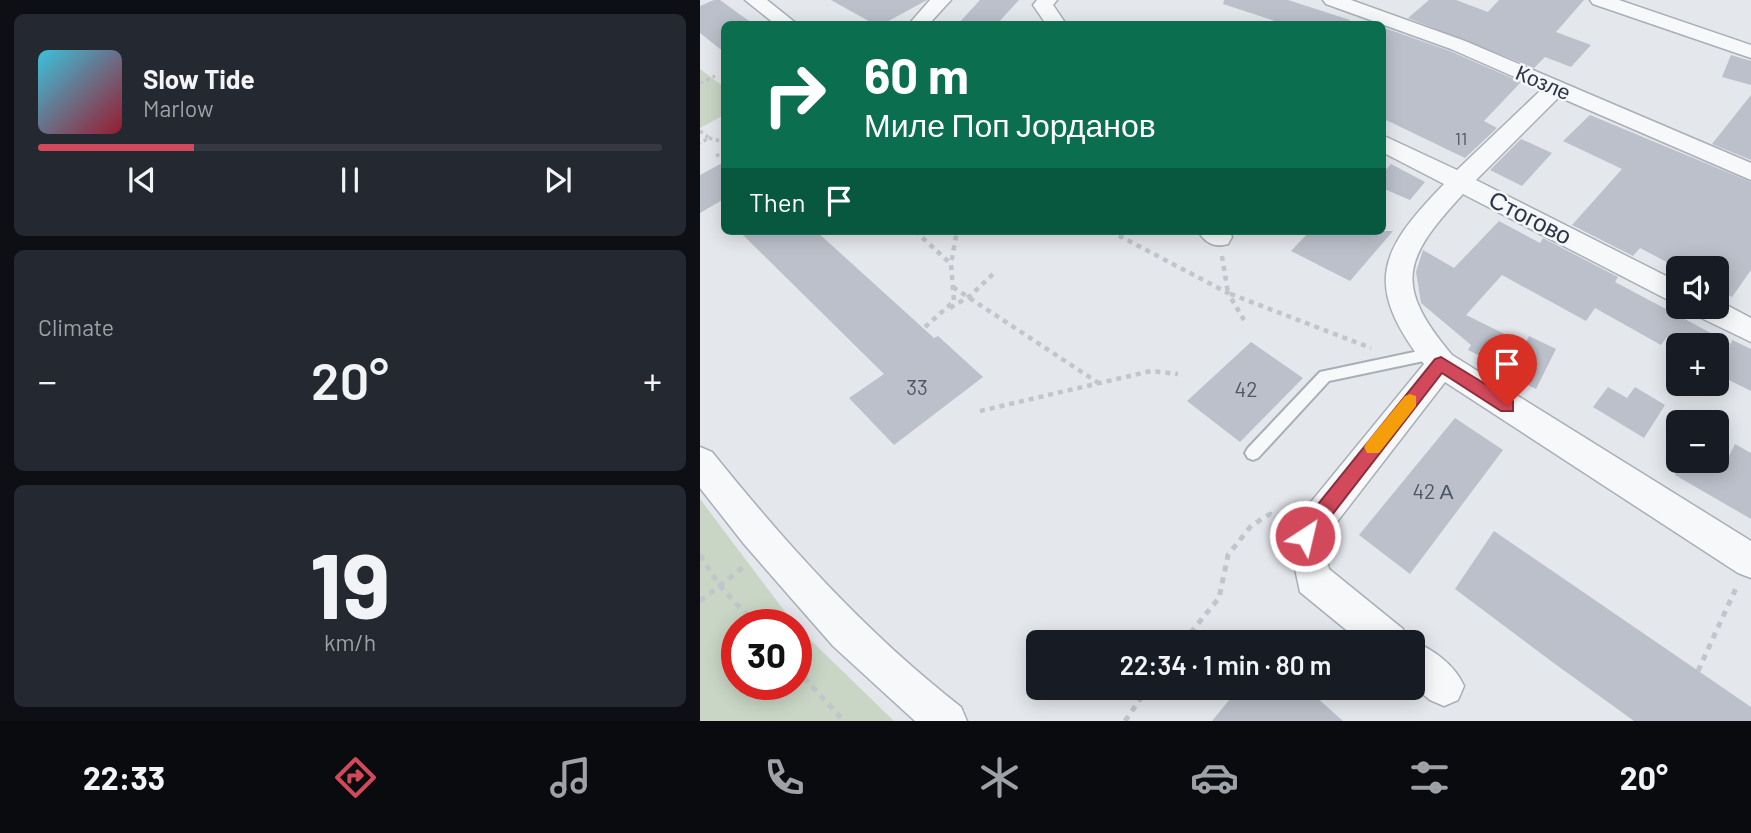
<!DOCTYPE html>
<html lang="en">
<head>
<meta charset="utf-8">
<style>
  body { margin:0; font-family:Barlow,sans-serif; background:#242831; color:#f1f3f6; height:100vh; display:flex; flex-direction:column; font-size:26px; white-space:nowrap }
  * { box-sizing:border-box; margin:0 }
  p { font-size:23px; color:#9ea1a6 }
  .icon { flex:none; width:38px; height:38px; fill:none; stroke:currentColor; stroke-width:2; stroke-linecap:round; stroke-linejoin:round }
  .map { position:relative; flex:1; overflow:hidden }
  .sheet { display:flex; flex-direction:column; gap:14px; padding:14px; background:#0d0f14; width:700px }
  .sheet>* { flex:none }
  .guide { position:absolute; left:21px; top:21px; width:665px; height:214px; border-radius:10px; box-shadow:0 4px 18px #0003; background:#0b6e4f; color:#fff; overflow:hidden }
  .fabs { position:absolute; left:966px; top:256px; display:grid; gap:14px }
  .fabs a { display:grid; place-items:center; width:63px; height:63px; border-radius:10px; background:#171b24; box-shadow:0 4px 18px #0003; font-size:35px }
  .speed { position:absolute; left:21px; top:609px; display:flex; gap:14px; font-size:35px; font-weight:700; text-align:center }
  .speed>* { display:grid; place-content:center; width:91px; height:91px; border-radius:50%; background:#171b24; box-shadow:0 4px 18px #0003; line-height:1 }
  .speed .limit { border:10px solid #d22; background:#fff; color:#111 }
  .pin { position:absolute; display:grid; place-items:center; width:60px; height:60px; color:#fff; margin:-72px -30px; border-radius:50% 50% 50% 0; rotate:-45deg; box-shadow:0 0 7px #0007 }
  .pin .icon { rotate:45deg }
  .me { position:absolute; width:77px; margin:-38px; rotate:35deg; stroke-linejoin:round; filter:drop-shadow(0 0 5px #0008) }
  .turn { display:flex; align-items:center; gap:24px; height:147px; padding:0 28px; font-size:32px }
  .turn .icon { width:91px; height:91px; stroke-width:2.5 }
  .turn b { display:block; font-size:49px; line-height:60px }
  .then { display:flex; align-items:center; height:66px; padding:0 28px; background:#0003; gap:14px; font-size:26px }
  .big { font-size:52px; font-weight:600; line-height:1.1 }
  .sheet .tile { flex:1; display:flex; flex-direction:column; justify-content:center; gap:10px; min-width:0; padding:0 24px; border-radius:10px; background:#242831 }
  .sheet .dial { align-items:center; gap:0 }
  .dial b { font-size:91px; line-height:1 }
  .song { display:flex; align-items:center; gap:21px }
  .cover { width:84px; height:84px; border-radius:10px; background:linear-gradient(135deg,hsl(190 70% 55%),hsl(350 70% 35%)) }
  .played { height:7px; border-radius:4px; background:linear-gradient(90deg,#d1495b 25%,#363941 25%) }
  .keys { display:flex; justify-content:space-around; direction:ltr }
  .heat { display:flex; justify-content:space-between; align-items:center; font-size:38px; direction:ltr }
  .trip { position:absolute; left:326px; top:630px; width:399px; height:70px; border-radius:10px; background:#171b24; box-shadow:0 4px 18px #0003; font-weight:600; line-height:70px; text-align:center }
  .dock { display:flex; height:112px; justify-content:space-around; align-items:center; background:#090b0e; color:#9ea1a6 }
  .dock .icon { width:49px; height:49px }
  .dock .on { color:#d1495b }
  .dock b { font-size:32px; color:#f1f3f6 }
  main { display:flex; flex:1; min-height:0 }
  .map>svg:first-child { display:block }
  .green { fill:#c9d6c5 }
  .building { fill:#bbc0ca }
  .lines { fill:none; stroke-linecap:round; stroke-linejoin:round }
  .service-casing { stroke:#a9aeb7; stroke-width:4 }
  .minor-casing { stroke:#a9aeb7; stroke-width:3 }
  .path-far2 { stroke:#c2c5cb; stroke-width:3.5; stroke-dasharray:3.5 3.5; stroke-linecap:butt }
  .path-far1 { stroke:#c2c5cb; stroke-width:4.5; stroke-dasharray:5 5; stroke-linecap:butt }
  .path { stroke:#c2c5cb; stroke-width:5; stroke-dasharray:6 6; stroke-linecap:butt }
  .service { fill:#f7f8fa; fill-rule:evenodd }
  .minor { fill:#f7f8fa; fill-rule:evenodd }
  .route { fill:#d1495b; stroke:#882f3b; stroke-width:2 }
  .slow { fill:#f59e0b }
  .labels { text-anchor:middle; stroke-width:5; stroke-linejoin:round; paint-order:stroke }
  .far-number-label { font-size:18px; fill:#4f5766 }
  .far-street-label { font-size:21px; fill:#2b3445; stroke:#f4f6f9 }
  .number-label { font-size:21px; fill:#4f5766 }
  .street-label { font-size:24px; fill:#2b3445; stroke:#f4f6f9 }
</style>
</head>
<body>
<main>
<section class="sheet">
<div class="tile">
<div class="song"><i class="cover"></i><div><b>Slow Tide</b><p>Marlow</p></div></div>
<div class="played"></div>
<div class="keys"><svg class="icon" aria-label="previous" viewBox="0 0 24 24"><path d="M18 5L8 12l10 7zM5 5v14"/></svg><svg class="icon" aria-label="pause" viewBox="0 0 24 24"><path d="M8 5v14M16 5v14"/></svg><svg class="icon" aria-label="next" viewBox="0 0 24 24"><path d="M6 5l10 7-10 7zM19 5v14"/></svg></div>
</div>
<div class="tile"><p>Climate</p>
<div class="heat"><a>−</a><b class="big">20°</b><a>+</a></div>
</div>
<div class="tile dial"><b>19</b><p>km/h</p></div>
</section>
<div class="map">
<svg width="1051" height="721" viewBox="0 0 1051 721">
  <rect width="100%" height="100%" fill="#e4e7ec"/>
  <g class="green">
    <path d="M0,69L24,87V115L0,128Z"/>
    <path d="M0,499L95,625H37V684H96V626L194,721H0Z"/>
  </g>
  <g class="building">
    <path d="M14,0H20L53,24H24V52L0,33V6Z"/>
    <path d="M131,0H227L183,24H174Z"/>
    <path d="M280,0H319L297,24H258Z"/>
    <path d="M524,0H588L650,20L649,24H584L523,4Z"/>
    <path d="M729,0H756L788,12L799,0H884L856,32L891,45L871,67L845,57L834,68L708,18Z"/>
    <path d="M682,27L750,51L821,82L784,121L797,128L765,158L682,118Z"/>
    <path d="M1031,55L1051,61V85L1022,77Z"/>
    <path d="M1051,95V160L1012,144Z"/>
    <path d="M890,115L1051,182V270L1032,297L1017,289V268H978L940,248L933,256L872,225L922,169L863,141Z"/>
    <path d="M821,139L852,153L822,186L790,170Z"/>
    <path d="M24,162V199L0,213V175Z"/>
    <path d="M691,164L725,182L710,200L682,188V174Z"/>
    <path d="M799,221L840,243L843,238L918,277L915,282L981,317L1031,344L1032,340L1051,349V391L1017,374L1030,345H980L967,337L961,345L895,308L886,321L802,275L766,315L825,344L829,336L856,349L836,389L808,375L811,371L768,350L771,345L721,303L716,272L723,250L754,268Z"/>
    <path d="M39,231H116L234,338L238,336L283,377L194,445L149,398L184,374Z"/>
    <path d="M610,231H693L650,281L591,251Z"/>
    <path d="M551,342L603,378L540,442L487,401Z"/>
    <path d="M908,387L927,398L935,387L965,405L944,438L893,407Z"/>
    <path d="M755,418L803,450L710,574L659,535Z"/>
    <path d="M1035,444L1051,453V519L975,475L982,460H999L1021,472Z"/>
    <path d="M794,531L1051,707V721H934L851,661L755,589Z"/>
    <path d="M539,688H606L643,721H512Z"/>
  </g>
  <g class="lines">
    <defs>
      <path id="service" d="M733,348L738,350L740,354L738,358L629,381L558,458L553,460L548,458L545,453L548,448L620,372Z"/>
      <g id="minor">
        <path d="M45,0H67L97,24H75Z"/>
        <path d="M230,0H251L229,24H209Z"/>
        <path d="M337,0H357L353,5L366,24H346L333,5Z"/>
        <path d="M623,0H651L765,41L1051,163V180L859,97L776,180L978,282V305L763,194C704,258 692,284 752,355L1051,541V578L1038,573L745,382L623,540L629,569L703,629L709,642L712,641C733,649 755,665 764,686L758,700L744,706L730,700L712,685V642H661L600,592L588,536L593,524L724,364C663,284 679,251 744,184L682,152V135L757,170L842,89L751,49L626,4Z"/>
        <path d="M890,0H919L1051,45V58L893,4Z"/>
        <path d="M498,231H529L532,237L528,244C515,248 505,243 498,231Z"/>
        <path d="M1017,300L1051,318V342L993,314L989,306H1017Z"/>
        <path d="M0,447L12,452C87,545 166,633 261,707L267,721H215L133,646L44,544L0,488Z"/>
      </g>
    </defs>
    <use href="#service" class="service-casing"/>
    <use href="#minor" class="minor-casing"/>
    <g class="path-far2">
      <path d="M0,83L15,76"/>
      <path d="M0,131L9,138L0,143"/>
      <path d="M9,138L24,142"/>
      <path d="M16,156L24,152"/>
    </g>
    <g class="path-far1">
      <path d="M215,231L251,264"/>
      <path d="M410,231L528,293L544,320"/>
      <path d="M522,256L528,293L671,348"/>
      <path d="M253,287L400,384"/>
      <path d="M250,308L270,296L294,273"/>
      <path d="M225,327L254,301L251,264L257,231"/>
      <path d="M280,411L451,371L478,374"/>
    </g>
    <g class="path">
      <path d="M0,555L20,586L56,625"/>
      <path d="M0,601L46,565"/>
      <path d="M483,642L519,598L528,555L551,526L570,514L581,521"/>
      <path d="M96,669L144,721"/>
      <path d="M998,671L1037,586"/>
      <path d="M425,721L448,688"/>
    </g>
    <use href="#service" class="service"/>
    <use href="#minor" class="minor"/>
  </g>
  <path class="route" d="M741,357L813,401V411H801L742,373L611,542L605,545L598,542L595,536L598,529L735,359Z"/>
  <path class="slow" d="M710,394L716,396V406L679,453H667L664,447L667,442L705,396Z"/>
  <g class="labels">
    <g class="far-number-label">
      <text x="761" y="145">11</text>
    </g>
    <g class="far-street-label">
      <text transform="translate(843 83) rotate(23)" y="7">Козле</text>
    </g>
    <g class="number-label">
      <text x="217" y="395">33</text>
      <text x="546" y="397">42</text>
      <text x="733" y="499">42 А</text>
    </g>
    <g class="street-label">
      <text transform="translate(830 218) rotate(27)" y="8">Стогово</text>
    </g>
  </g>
</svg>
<div class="fabs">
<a><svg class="icon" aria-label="sound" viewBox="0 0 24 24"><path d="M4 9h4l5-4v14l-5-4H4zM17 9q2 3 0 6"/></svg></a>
<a>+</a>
<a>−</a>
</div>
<div class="speed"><div class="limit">30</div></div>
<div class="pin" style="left:807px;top:406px;background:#d93025"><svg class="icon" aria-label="arrive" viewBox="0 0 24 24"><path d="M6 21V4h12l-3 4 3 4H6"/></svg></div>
<svg class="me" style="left:605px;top:536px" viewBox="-20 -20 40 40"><circle r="17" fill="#d1495b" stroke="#fff" stroke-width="3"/><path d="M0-11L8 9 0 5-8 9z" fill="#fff"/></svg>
<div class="trip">22:34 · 1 min · 80 m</div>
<div class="guide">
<div class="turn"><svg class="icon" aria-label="right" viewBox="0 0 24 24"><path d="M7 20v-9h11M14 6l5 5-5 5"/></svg><div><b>60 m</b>Миле Поп Јорданов</div></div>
<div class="then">Then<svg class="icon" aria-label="arrive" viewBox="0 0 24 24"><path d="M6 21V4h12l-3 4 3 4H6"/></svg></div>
</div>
</div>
</main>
<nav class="dock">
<b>22:33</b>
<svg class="icon on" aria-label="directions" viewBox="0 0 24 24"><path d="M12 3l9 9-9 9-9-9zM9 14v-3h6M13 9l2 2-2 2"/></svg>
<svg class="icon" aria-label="music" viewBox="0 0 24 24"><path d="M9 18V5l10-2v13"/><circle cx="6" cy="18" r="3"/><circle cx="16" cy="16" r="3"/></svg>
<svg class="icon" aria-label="phone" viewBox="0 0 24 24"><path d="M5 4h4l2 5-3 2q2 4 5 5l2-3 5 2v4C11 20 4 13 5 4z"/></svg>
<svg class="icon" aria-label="climate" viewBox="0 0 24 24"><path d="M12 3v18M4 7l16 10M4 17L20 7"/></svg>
<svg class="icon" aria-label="car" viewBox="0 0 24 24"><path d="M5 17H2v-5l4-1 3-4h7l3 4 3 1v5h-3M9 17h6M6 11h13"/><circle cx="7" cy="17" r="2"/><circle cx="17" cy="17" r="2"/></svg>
<svg class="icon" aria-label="filters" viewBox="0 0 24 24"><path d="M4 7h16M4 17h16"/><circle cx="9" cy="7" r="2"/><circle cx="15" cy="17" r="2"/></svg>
<b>20°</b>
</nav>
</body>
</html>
